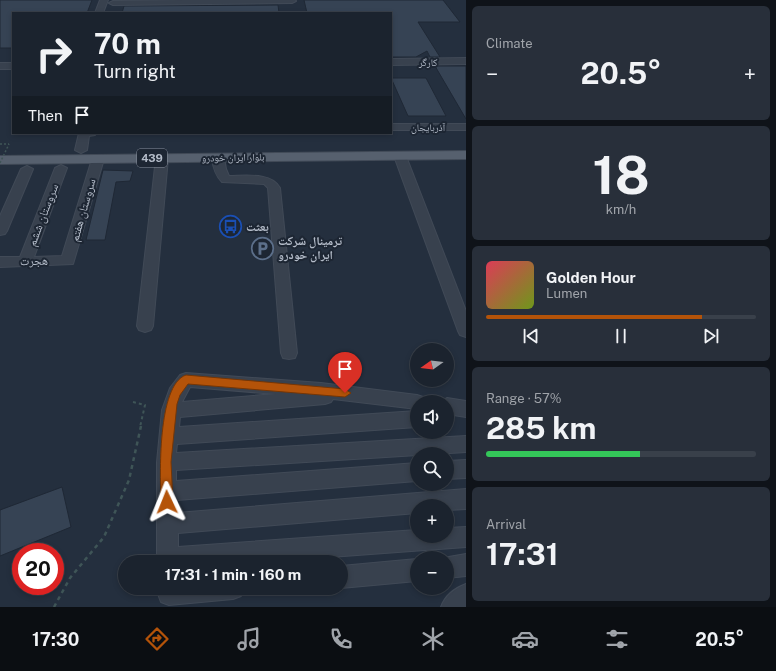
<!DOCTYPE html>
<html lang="en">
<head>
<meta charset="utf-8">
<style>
  body { margin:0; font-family:"Public Sans","Noto Naskh Arabic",sans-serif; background:#282f3a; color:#f1f3f6; height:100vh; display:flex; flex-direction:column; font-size:15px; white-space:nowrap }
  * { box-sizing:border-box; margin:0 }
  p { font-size:13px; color:#a0a4aa }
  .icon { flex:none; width:22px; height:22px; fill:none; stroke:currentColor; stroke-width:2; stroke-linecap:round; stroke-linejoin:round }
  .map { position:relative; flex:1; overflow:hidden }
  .sheet { display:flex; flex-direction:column; gap:6px; padding:6px; background:#0f1319; width:310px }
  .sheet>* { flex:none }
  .top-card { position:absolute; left:12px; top:12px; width:380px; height:122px; border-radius:0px; box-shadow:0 2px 6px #0003,0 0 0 1px #39404a; background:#1b232e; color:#f1f3f6; overflow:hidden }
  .needle { width:26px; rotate:256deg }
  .controls { position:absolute; left:410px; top:343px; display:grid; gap:8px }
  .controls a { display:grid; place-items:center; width:44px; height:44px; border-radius:50%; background:#1b232e; box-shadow:0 2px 6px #0003,0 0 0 1px #39404a; font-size:20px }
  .speed { position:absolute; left:12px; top:543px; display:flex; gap:8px; font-size:20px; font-weight:700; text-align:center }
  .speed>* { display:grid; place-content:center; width:52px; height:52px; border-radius:50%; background:#1b232e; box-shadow:0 2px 6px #0003,0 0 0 1px #39404a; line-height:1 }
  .speed .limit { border:6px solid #d22; background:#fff; color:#111 }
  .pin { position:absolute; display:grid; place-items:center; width:34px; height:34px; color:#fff; margin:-41px -17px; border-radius:50% 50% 50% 0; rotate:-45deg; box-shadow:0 0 4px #0007 }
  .pin .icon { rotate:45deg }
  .me { position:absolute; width:44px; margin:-22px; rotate:358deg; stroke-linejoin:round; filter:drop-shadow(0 0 3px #0008) }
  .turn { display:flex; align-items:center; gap:14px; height:84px; padding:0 16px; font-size:18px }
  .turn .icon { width:52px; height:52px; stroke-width:2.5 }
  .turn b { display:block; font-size:28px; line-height:34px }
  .then { display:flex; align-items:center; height:38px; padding:0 16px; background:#0003; gap:8px; font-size:15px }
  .big { font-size:30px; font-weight:700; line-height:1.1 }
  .sheet .tile { flex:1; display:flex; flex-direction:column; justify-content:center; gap:6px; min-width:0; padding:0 14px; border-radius:6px; background:#282f3a }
  .sheet .dial { align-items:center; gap:0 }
  .dial b { font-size:52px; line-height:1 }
  .song { display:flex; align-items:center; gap:12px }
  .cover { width:48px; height:48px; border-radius:6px; background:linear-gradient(135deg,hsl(350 70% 55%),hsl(80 70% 35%)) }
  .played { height:4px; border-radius:2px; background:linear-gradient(90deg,#b45309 80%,#39404a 80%) }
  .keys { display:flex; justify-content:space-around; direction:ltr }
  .heat { display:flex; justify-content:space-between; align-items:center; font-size:22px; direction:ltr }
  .charge { height:6px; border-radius:3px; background:linear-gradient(90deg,#34c759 57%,#39404a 0) }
  .trip { position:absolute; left:118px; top:555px; width:230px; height:40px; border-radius:20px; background:#1b232e; box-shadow:0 2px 6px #0003,0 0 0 1px #39404a; font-weight:700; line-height:40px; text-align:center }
  .dock { display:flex; height:64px; justify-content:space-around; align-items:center; background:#0b0e12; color:#a0a4aa }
  .dock .icon { width:28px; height:28px }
  .dock .current { color:#b45309 }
  .dock b { font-size:18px; color:#f1f3f6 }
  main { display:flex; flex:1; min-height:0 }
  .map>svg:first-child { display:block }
  .building { fill:#364354; stroke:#1f2835 }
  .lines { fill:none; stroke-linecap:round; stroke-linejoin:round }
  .minor-casing { stroke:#414a57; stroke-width:2 }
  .major-casing { stroke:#414a57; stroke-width:2 }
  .path-far2 { stroke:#3f5557; stroke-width:1.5; stroke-dasharray:2 2; stroke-linecap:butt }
  .path-far1 { stroke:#3f5557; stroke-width:2; stroke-dasharray:3 3; stroke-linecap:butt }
  .path { stroke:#3f5557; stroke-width:2.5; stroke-dasharray:4 4; stroke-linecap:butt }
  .minor { fill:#38414e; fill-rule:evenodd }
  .major { fill:#56606e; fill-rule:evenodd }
  .path-bridge { stroke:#3f5557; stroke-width:1.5; stroke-dasharray:2 2; stroke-linecap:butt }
  .route { fill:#b45309; stroke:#753606 }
  .labels { text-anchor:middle; stroke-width:4; stroke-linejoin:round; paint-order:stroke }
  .far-street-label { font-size:10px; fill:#b4bcc9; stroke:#1d2633 }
  .shield { fill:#1d2633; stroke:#878f9c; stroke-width:1 }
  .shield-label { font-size:11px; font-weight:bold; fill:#b4bcc9 }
  .street-label { font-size:12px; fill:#b4bcc9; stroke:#1d2633 }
  .poi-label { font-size:12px; font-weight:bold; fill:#b4bcc9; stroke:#1d2633; text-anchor:start }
</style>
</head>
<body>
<main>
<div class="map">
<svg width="466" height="607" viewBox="0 0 466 607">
  <rect width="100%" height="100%" fill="#242f3e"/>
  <g class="building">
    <path d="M0,0H92L87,13H13V48H0Z"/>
    <path d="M304,0H443L460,22H418L440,57H430L427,51L416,57H391V13H307Z"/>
    <path d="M278,5L279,13H122L124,6Z"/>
    <path d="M435,66H466V119Z"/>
    <path d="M391,78H426L446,116H408Z"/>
    <path d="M103,170L133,171L130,181L116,182L105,240H86Z"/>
    <path d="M62,487L71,527L0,556V510Z"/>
  </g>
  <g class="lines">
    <defs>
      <g id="minor">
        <path d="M100,0H108L103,13H95Z"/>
        <path d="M182,0H295L296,1L292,3L113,5L109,3L113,1Z"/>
        <path d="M466,58V64L391,65V59Z"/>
        <rect x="0" y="63" width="13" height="6"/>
        <rect x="391" y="124" width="75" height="6"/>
        <path d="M79,133H96L95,135L89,136L87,150L81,153L75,150Z"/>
        <path d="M400,153L406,156L466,311V337L460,335L458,331L394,156Z"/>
        <path d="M162,155L168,158L153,326L151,330L145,332L139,330L137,326L156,158Z"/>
        <path d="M218,155L224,158L226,169L229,176C245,176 272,172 280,188L297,353L295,358L289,359L283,358L281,353L268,188L264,184L222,182C215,175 213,167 212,158Z"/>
        <path d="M98,156L104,159L73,264L0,267V257H20L55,168L61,165L67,168L34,257L62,256L92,159Z"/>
        <path d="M27,166L33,169L7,231L5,234L0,235V216L21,169Z"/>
        <path d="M186,373L321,383L417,395L423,397L426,402H417V409L333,399L331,402L325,404L180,417L179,427L417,411V427L177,444L176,453L466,436V452L176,470V481L417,463V481L177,500V513L466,489V509L447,510V506H417V513L178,533V547L417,530V536H447V528L466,527V547L262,562H157V462L162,410L170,388L180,375ZM190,387L276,394L182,402Z"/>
        <path d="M447,398L466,401V417L447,414V402H440Z"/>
        <path d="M466,460V478L447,479V461Z"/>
        <path d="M466,554V576L447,578V558H443Z"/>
        <path d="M417,559V581L341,588V566Z"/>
        <path d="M466,584V607H441C445,596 455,588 466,584Z"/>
        <path d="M160,588H244L241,596L233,599L169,605L161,602L158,594Z"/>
      </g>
      <path id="major" d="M466,151V159L0,164V156Z"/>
    </defs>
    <use href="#minor" class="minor-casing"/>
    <use href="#major" class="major-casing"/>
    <path class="path-far2" d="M0,144H9"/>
    <path class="path-far1" d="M133,402L145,405L140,427"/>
    <path class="path" d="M54,607L70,578L104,537L129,480L141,426"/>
    <use href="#minor" class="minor"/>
    <use href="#major" class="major"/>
    <path class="path-bridge" d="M0,163L9,144"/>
  </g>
  <path class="route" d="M186,375L345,389L351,393L345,397L188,384L180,395L177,404L171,462L173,502L171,506L167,508L163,506L161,502C160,477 157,385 186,375Z"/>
  <defs>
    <symbol id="bus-ring" viewBox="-11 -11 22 22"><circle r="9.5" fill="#1d2633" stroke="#1a4fb4" stroke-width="1.5"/><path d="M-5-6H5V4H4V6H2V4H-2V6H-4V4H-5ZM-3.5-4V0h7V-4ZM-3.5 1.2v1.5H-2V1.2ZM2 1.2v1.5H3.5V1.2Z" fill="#1a4fb4"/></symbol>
    <symbol id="parking-ring" viewBox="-11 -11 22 22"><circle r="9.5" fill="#1d2633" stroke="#5c6f8a" stroke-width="1.5"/><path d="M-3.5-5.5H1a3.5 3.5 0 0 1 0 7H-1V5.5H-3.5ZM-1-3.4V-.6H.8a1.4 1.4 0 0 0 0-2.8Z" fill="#5c6f8a"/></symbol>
  </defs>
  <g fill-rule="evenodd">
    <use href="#bus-ring" x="218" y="214" width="25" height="25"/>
    <use href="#parking-ring" x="250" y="236" width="25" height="25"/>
  </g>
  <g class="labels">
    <g class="far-street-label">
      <text x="428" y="66">کارگر</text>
      <text x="428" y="131">آذربایجان</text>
      <text transform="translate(233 157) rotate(-1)" y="4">بلوار ایران خودرو</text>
    </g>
    <rect class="shield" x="137" y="149" width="30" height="18" rx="3"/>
    <g class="shield-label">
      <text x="152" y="162">439</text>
    </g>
    <g class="street-label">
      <text transform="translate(83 210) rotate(-74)" y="4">سروستان هفتم</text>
      <text transform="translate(43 215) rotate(-69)" y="4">سروستان ششم</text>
      <text transform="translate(34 261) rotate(-1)" y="4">هجرت</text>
    </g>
    <g class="poi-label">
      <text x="246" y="231">بعثت</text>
      <text x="278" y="245">ترمینال شرکت<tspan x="278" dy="14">ایران خودرو</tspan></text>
    </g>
  </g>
</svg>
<div class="controls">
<a><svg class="needle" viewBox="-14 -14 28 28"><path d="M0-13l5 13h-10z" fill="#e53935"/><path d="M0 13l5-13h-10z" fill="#a0a4aa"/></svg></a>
<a><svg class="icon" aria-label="sound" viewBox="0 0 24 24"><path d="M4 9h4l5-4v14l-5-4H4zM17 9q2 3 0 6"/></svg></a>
<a><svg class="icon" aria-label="search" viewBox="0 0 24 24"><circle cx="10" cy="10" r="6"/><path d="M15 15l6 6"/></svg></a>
<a>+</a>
<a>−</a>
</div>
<div class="speed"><div class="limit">20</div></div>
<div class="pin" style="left:345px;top:393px;background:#d93025"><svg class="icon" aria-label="arrive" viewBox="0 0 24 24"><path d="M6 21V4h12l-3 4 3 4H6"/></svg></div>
<svg class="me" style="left:167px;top:502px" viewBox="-20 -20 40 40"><path d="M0-17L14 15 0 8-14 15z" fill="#b45309" stroke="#fff" stroke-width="4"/></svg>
<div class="trip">17:31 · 1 min · 160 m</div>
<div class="top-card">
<div class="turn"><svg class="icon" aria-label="right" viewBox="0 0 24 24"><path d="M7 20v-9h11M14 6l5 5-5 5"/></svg><div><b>70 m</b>Turn right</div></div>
<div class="then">Then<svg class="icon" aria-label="arrive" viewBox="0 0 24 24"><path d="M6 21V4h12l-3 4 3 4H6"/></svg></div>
</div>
</div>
<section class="sheet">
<div class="tile"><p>Climate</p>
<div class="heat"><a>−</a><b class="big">20.5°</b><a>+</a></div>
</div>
<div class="tile dial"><b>18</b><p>km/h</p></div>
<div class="tile">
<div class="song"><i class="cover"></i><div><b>Golden Hour</b><p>Lumen</p></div></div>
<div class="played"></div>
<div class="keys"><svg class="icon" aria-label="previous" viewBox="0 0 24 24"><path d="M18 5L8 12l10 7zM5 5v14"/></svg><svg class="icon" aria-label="pause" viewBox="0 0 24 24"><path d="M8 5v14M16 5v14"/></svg><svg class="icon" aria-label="next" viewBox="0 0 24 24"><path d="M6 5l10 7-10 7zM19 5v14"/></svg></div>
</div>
<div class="tile"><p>Range · 57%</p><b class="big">285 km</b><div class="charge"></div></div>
<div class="tile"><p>Arrival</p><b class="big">17:31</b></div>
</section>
</main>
<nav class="dock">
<b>17:30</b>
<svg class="icon current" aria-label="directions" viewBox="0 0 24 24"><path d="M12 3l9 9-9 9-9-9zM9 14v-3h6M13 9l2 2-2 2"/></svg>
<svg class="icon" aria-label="music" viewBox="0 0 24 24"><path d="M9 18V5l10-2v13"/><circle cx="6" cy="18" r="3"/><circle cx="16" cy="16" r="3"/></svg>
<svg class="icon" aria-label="phone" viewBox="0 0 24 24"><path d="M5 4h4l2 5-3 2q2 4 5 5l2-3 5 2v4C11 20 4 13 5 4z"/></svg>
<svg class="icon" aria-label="climate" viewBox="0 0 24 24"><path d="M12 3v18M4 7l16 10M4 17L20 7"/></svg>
<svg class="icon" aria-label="car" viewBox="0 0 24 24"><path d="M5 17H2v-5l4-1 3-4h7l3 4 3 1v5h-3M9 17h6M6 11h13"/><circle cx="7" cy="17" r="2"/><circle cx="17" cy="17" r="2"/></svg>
<svg class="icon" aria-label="filters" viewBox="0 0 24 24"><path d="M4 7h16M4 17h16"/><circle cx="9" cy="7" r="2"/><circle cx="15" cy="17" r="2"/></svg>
<b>20.5°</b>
</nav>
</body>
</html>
